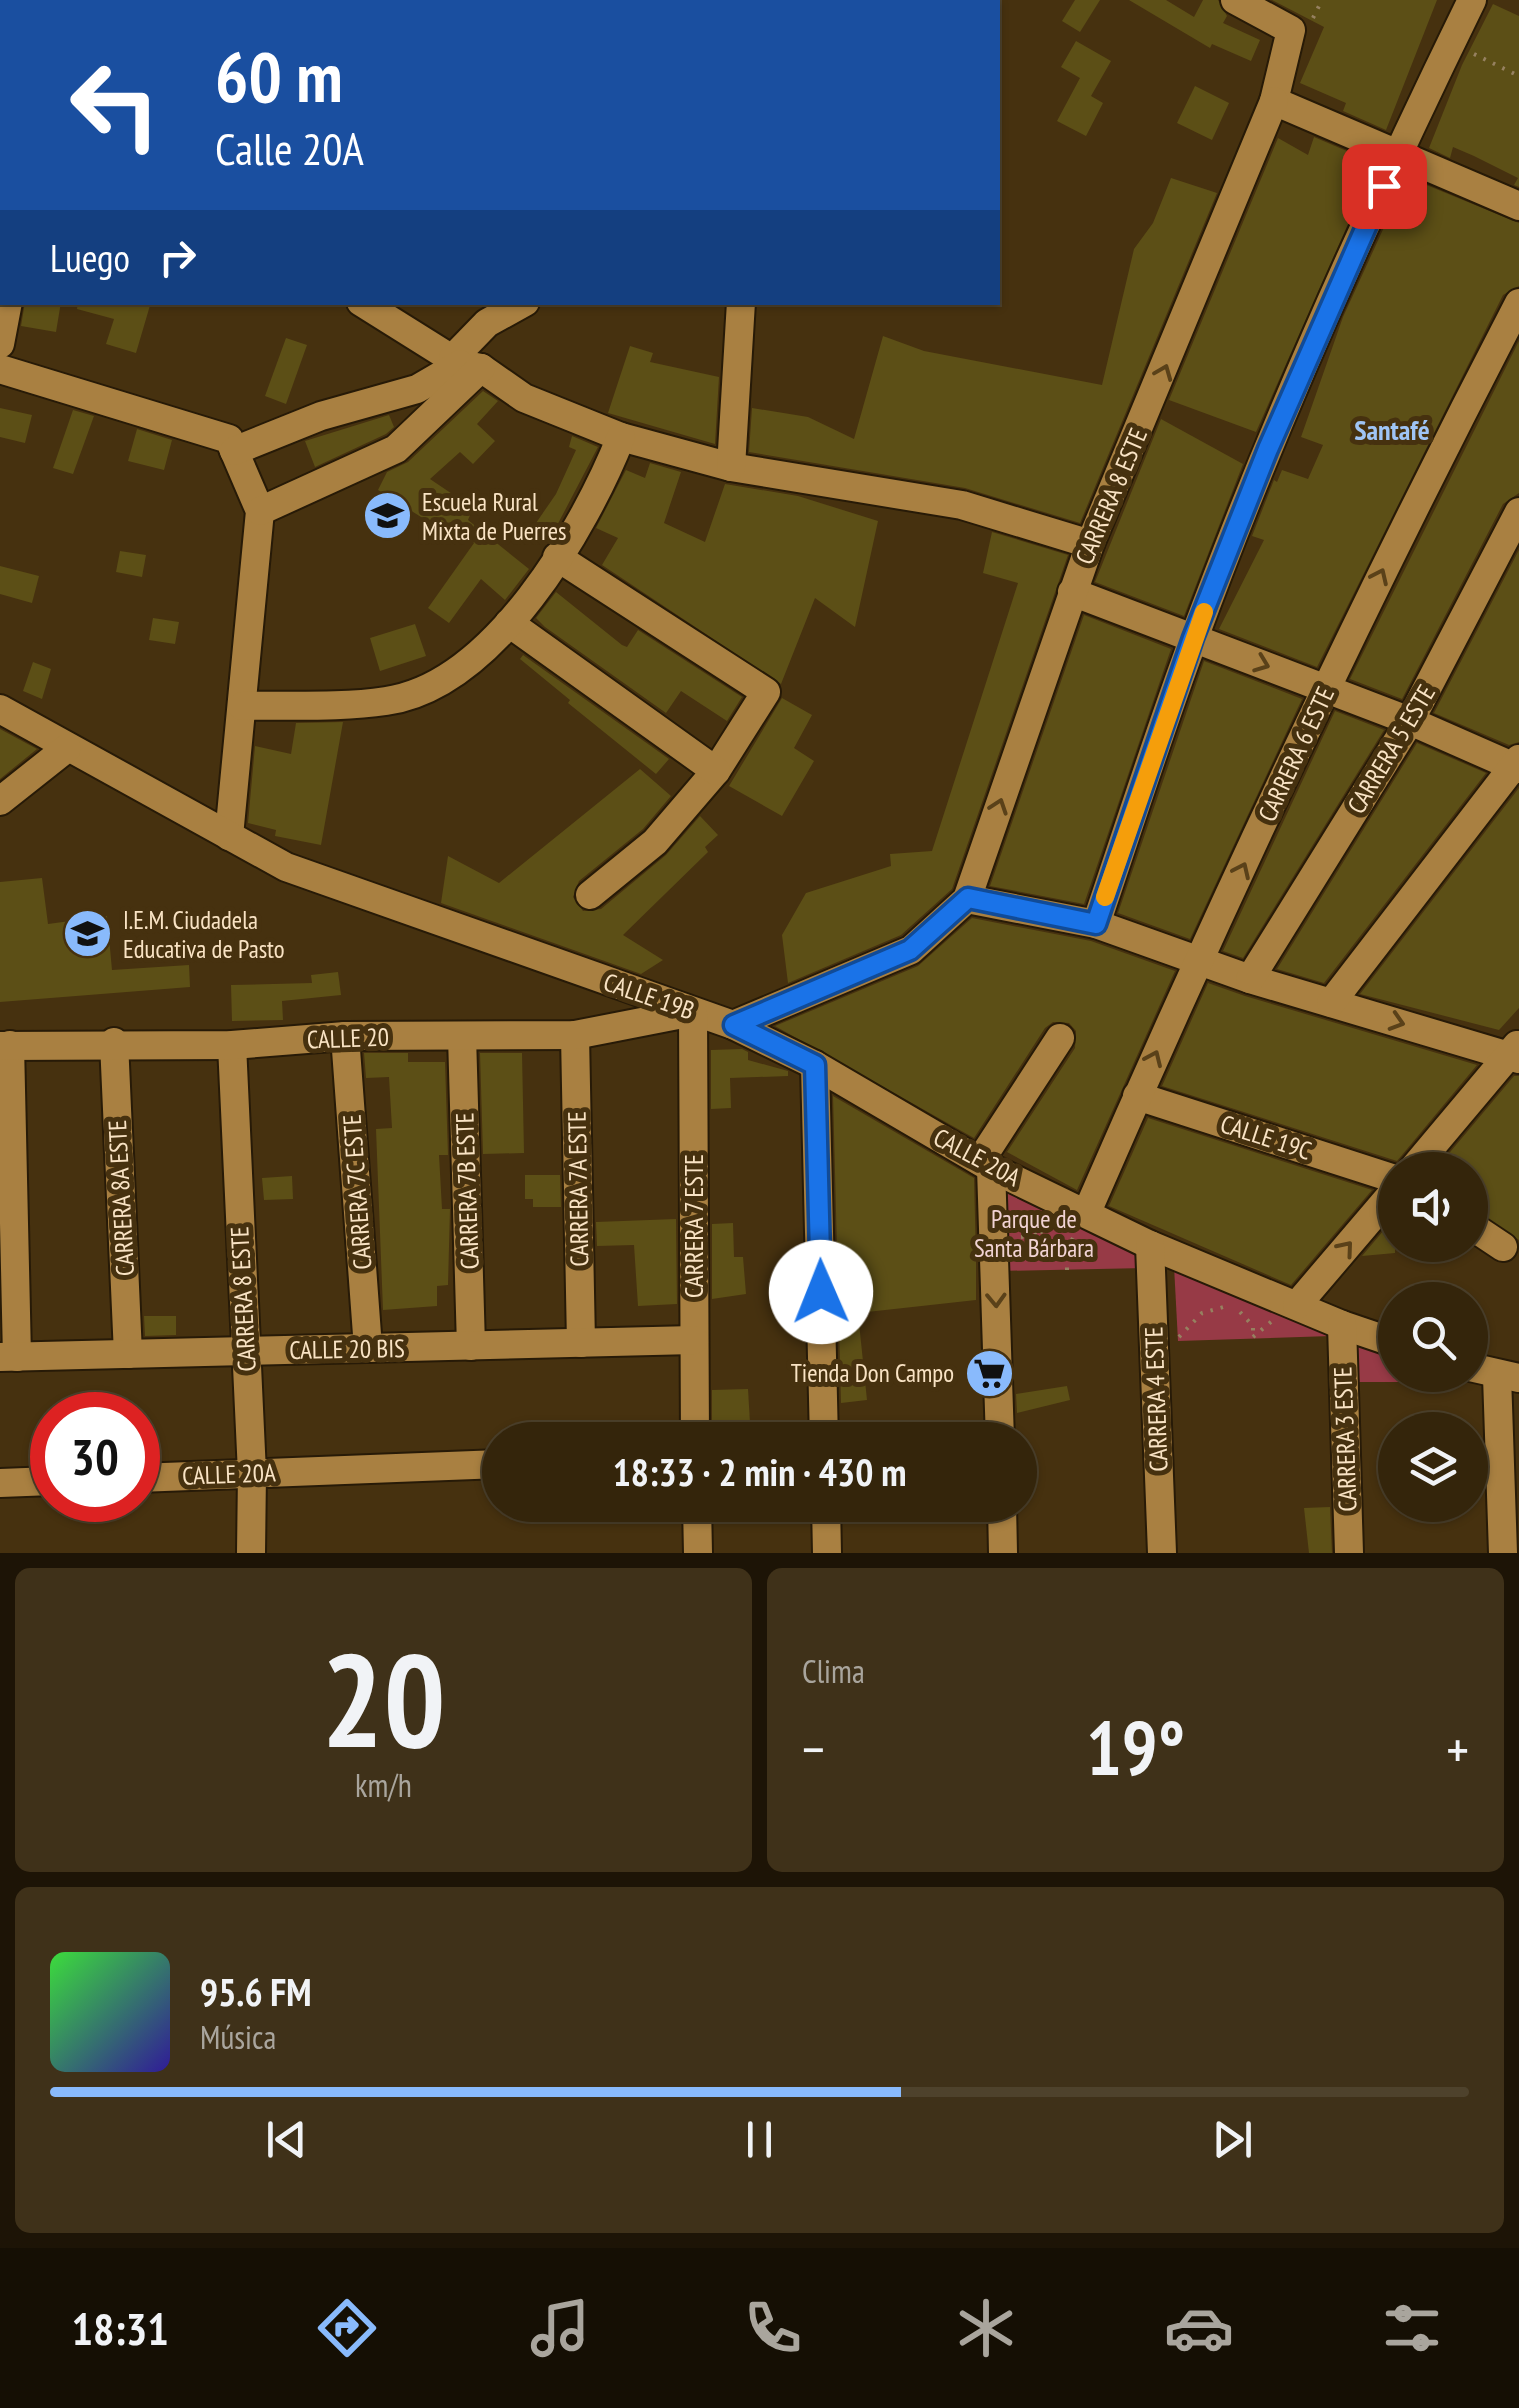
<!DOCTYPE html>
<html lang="es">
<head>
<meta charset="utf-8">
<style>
  body { margin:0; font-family:"PT Sans Narrow",sans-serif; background:#3f3119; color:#f1f3f6; height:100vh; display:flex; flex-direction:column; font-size:38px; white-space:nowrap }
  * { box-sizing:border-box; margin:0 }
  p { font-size:32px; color:#a9a59d }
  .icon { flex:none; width:55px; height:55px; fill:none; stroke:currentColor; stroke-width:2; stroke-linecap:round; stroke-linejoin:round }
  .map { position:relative; height:1553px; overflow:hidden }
  .details { display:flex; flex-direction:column; gap:15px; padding:15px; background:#1d1406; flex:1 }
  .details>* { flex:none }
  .hud { position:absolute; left:0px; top:0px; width:1000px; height:305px; box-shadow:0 2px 8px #0004,0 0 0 2px #4e422c; background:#1a4fa0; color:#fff; overflow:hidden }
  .fabs { position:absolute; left:1378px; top:1152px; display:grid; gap:20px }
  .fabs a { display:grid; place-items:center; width:110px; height:110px; border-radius:50%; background:#34250b; box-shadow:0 2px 8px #0004,0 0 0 2px #4e422c; font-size:50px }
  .speed { position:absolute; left:30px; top:1392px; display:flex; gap:20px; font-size:50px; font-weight:700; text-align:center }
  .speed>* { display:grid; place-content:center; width:130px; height:130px; border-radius:50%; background:#34250b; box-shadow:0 2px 8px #0004,0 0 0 2px #4e422c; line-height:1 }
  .speed .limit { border:15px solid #d22; background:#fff; color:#111 }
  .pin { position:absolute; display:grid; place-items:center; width:85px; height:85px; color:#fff; margin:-42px; border-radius:20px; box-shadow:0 5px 15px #0006 }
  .me { position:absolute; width:110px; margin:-55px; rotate:359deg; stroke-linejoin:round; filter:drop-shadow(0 0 8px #0008) }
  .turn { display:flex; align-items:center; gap:35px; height:210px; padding:0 50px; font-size:45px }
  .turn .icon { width:130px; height:130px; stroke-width:2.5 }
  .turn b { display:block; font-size:70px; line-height:85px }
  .then { display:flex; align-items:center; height:95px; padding:0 50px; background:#0003; gap:20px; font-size:38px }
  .big { font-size:75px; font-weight:700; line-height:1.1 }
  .details .tile { flex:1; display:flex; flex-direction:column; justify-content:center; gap:15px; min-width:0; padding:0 35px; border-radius:15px; background:#3f3119 }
  .details .dial { align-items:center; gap:0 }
  .dial b { font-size:130px; line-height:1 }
  .song { display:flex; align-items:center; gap:30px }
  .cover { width:120px; height:120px; border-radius:15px; background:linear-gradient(135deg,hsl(120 70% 55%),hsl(250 70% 35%)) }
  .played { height:10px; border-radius:5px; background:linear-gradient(90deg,#89bafc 60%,#4e422c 60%) }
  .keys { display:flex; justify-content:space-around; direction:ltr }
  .heat { display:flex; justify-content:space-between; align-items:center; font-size:55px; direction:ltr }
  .details .tiles { flex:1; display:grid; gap:15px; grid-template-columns:1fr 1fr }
  .tile:last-child { grid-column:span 2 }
  .trip { position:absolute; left:482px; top:1422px; width:555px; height:100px; border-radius:50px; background:#34250b; box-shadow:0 2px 8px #0004,0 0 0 2px #4e422c; font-weight:700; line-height:100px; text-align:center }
  .dock { display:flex; height:160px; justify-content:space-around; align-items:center; background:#150f04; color:#a9a59d }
  .dock .icon { width:70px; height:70px }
  .dock .on { color:#89bafc }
  .dock b { font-size:45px; color:#f1f3f6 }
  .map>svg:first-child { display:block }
  .green { fill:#973a46 }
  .building { fill:#5c4f16 }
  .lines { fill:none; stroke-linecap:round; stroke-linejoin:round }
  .minor-casing { stroke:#271a07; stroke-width:32 }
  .path { stroke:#968160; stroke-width:4; stroke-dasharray:2.5 8; stroke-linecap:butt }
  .minor { stroke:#a98041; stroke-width:28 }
  .oneway { stroke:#5a4119 }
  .route-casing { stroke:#114b97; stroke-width:25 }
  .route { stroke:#1a73e8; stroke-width:18 }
  .slow { stroke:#f59e0b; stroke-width:18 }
  .labels { text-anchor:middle; stroke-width:10; stroke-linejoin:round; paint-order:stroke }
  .street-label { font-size:25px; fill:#f9e3c4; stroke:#46310f }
  .poi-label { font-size:25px; fill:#f9e3c4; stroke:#46310f; text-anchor:start }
  .park-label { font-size:25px; fill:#f1d3d4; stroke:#46310f }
  .neighbourhood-label { font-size:28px; font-weight:bold; fill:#9fc4f5; stroke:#46310f }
</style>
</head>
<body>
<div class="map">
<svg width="1519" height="1553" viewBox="0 0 1519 1553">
  <rect width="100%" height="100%" fill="#46310f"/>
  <g class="green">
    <path d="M1016,1184L1143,1247L1145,1268L999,1271L995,1194Z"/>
    <path d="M1174,1266L1328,1329L1331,1336L1178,1341Z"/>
    <path d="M1357,1338L1395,1351V1375H1468L1488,1382H1357Z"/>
  </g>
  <g class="building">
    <path d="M1075,0H1100L1080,32L1062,21Z"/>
    <path d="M1129,0H1166L1194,17L1203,0H1218L1227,16L1223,23L1260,40L1251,61L1212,44L1210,48Z"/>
    <path d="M1272,0H1437L1386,130L1343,111L1346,103L1300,83L1324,27Z"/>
    <path d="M1493,4L1519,16V187L1514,185L1518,178L1474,156L1453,147L1450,158L1429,148L1462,65Z"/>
    <path d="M1076,41L1111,61L1091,96L1103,103L1086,136L1057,121L1080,78L1061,67Z"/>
    <path d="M1195,86L1229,103L1212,140L1177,123Z"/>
    <path d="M1314,137L1375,163L1256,432L1169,400L1278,138L1308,155Z"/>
    <path d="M1407,177L1519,223V286L1503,295L1317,667L1219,629L1264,540L1252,536L1274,480L1277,482L1282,470L1308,479L1323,445L1301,437L1343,317Z"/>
    <path d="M1171,178L1217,193L1080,523L965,488L749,452L752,408L808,417L854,439L883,336L924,351L1102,385L1134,249L1153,223Z"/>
    <path d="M25,302H61L56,332L21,326Z"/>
    <path d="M78,302H151L136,353L106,344L114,319L77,309Z"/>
    <path d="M286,338L307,345L286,404L265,396Z"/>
    <path d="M1519,341V493L1503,504L1402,699L1350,679Z"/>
    <path d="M630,346L653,353L650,362L719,377L715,444L608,413Z"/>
    <path d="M483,391L498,401L477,424L495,441L473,464L460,452L430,479L473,508L468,520L529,569L505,600L481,579L449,623L428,608L474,543L440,523L437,527L378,490L387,472L408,462Z"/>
    <path d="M0,408L32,415L25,443L0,437Z"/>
    <path d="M73,410L94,416L73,474L53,468Z"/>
    <path d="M389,415L394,427L386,434L315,467L305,441Z"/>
    <path d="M1161,419L1243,464L1184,616L1095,582Z"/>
    <path d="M137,429L172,440L164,470L128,461Z"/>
    <path d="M572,436L598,447L551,537L536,523L556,494L576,450L569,447Z"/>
    <path d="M650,463L681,472L664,523L705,542L725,484L798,496L878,521L855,627L815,598L781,684L602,565L618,538L596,528L626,470L645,478Z"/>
    <path d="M992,532L1068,555L952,889L901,935L788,983L782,935L806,893L891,866L890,854L932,851L1018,583L983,573Z"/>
    <path d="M1519,550V742L1509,745L1434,713Z"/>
    <path d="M120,551L146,555L142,577L116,572Z"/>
    <path d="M0,566L39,576L32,603L0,594Z"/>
    <path d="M556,592L622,645L627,647L638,630L742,697L727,721L681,691L666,713L545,627L536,618Z"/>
    <path d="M1084,615L1171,649L1084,904L990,886Z"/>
    <path d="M153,618L179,622L175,644L149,640Z"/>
    <path d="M415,624L426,656L380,671L370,638Z"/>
    <path d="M523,655L669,759L656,774L568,703L570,700L520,659Z"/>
    <path d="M1204,661L1302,699L1190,939L1118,913Z"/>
    <path d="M33,662L51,669L42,699L23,691Z"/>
    <path d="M782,698L812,715L794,748L814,761L782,816L729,786Z"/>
    <path d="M1335,711L1384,730L1243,958L1223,951Z"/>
    <path d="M343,722L321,845L275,836L276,830L248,823L255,746L291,754L296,723Z"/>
    <path d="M0,729L37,749L0,779Z"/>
    <path d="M1417,743L1486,773L1324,983L1277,969Z"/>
    <path d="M640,769L671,796L643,829L579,881L573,897L583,911L601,909L666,855L700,816L718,835L705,847L708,852L623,935L663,960L641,974L441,903L448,856L499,883Z"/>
    <path d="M1519,788V1008L1499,1030L1360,994Z"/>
    <path d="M42,878L48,924L107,916L112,970L189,965L190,987L0,1002V882Z"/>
    <path d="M972,918L1091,941L1175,971L1077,1190L1007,1152L1075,1048L1076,1031L1069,1023L1053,1022L1045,1028L974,1138L775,1026L918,966Z"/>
    <path d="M338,972L341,995L282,1001L283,1020L232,1021L231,985L312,983L311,975Z"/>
    <path d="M1208,983L1245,996L1477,1065L1397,1161L1162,1086Z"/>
    <path d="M742,1049L748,1052V1060L788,1071V1076L730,1078L731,1108L711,1109V1050Z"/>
    <path d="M364,1053H408V1062H445L448,1155H439L442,1209H450L448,1285L437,1286V1306L383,1310L376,1129L392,1128L389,1077L366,1078Z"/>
    <path d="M480,1053H522L524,1153L483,1154Z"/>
    <path d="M1514,1076H1519V1240L1470,1208V1170H1435Z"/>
    <path d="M833,1096L974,1178L976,1256V1300L858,1313L867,1400L841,1403Z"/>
    <path d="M1148,1118L1372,1190L1291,1285L1109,1206Z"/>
    <path d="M525,1175H560L561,1207H533V1199H525Z"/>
    <path d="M292,1176L293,1199L264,1200L262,1178Z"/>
    <path d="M1395,1217V1253L1362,1256Z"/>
    <path d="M676,1219L677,1304L638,1306L634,1245L597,1246L596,1222Z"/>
    <path d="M733,1223L734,1257H743L746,1294L712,1299V1224Z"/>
    <path d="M144,1316H176V1335L145,1336Z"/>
    <path d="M1067,1386L1070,1400L1017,1413L1016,1394Z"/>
    <path d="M748,1389L751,1440H712V1390Z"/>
    <path d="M1330,1507L1332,1553H1309L1304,1508Z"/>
  </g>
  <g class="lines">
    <defs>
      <g id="minor">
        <path d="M12,0L15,2"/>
        <path d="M1235,0L1291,30L1274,101L1519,206"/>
        <path d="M182,2L184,0"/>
        <path d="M390,2L391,0"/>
        <path d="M615,2L616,0"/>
        <path d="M899,2L901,0"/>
        <path d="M0,128L2,129"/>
        <path d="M361,302L460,364L481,368L524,398L621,437L731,467L962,505L1090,544"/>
        <path d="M0,344L8,302"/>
        <path d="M453,358L487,323L525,302"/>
        <path d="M0,369L229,439L260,511L229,836"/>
        <path d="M234,451L321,416L417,389L460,364"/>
        <path d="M731,467L741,302"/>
        <path d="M260,511L396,449L481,368"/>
        <path d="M557,557L766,692L716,771L655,842L590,895"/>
        <path d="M1072,592L1410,721L1519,769"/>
        <path d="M509,623L716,771"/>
        <path d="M242,706C289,705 340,708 386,701C494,686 585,528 621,437"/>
        <path d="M0,709L286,867L733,1025L815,1065L991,1168L1150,1245L1342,1325L1395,1343"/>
        <path d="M0,801L67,748"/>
        <path d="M967,899L1096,924L1250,979L1519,1059"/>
        <path d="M1096,924C1128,829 1159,732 1194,638C1274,421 1370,208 1472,0"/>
        <path d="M1250,979L1410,721L1519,512"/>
        <path d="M1331,1003L1519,759"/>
        <path d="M733,1025L911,950L967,899L1090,544L1274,101"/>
        <path d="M575,1035L581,1343"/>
        <path d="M345,1036L368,1348"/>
        <path d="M462,1036L471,1346"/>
        <path d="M114,1042L128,1354"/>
        <path d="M10,1045L17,1357"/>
        <path d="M232,1045L252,1473L251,1553"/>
        <path d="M0,1046L232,1045L345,1036L575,1035L693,1012L695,1440"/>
        <path d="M815,1065L824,1440"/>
        <path d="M1137,1096L1395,1179"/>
        <path d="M980,1161L1060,1038"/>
        <path d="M991,1168L1000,1440"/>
        <path d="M1412,1170L1517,1045"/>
        <path d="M1087,1212C1221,904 1364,601 1519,303"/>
        <path d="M1470,1225L1503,1247"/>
        <path d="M1150,1245L1162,1553"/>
        <path d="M1297,1305L1395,1190"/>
        <path d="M1342,1325L1349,1553"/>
        <path d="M0,1357L694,1340"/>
        <path d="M1470,1367L1519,1378"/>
        <path d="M1497,1376L1503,1553"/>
        <path d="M138,1478L500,1464"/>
        <path d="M0,1483L52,1481"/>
        <path d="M697,1505L698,1553"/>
        <path d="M826,1505L827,1553"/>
        <path d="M1002,1505L1003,1553"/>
      </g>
    </defs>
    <use href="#minor" class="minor-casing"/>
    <g class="path">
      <path d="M1313,18L1322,0"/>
      <path d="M1474,54L1519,76"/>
      <path d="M1018,1220C1039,1243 1070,1250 1100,1251"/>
      <path d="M1021,1237L1039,1236L1047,1221"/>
      <path d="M1067,1270V1248L1073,1238"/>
      <path d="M1240,1312L1253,1326V1338"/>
      <path d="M1179,1337L1202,1313L1227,1306"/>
      <path d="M1253,1337L1272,1321"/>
    </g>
    <use href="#minor" class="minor"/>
  </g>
  <defs><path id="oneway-chevron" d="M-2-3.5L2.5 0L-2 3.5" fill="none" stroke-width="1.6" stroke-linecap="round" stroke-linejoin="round" transform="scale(2.5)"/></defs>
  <g class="oneway">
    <use href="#oneway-chevron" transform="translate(1164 372) rotate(-68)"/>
    <use href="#oneway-chevron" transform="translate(1380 576) rotate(-65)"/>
    <use href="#oneway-chevron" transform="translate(1262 664) rotate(21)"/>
    <use href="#oneway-chevron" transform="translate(999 806) rotate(-71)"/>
    <use href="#oneway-chevron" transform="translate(1242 870) rotate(-65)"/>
    <use href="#oneway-chevron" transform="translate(1397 1022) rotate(17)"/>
    <use href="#oneway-chevron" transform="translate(1154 1058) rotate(-66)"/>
    <use href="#oneway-chevron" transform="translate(1346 1248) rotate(-50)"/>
    <use href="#oneway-chevron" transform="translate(996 1300) rotate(88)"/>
  </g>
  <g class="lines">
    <defs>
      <path id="route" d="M821,1292L815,1065L734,1025L910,950L968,898L1096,924L1193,638L1268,449L1384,186"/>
    </defs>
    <use href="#route" class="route-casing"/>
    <use href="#route" class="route"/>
    <path class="slow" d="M1105,897L1204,612"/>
  </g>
  <defs>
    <symbol id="school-disc" viewBox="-11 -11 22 22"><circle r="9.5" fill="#89bafc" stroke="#46310f"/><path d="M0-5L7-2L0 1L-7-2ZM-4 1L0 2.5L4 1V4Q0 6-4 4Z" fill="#111"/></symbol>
    <symbol id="supermarket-disc" viewBox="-11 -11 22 22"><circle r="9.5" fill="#89bafc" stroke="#46310f"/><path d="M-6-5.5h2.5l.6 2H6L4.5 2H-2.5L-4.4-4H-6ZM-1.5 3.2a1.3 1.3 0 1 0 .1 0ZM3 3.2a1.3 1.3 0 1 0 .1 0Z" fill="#111"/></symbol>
  </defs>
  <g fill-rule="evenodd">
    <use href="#school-disc" x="360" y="488" width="55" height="55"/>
    <use href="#school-disc" x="60" y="906" width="55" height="55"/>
    <use href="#supermarket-disc" x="962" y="1346" width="55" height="55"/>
  </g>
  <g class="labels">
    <g class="street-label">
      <text transform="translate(1111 496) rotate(-67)" y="9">CARRERA 8 ESTE</text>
      <text transform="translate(1391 749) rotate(-59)" y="9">CARRERA 5 ESTE</text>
      <text transform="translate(1296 754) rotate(-65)" y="9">CARRERA 6 ESTE</text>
      <text transform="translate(649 996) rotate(19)" y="9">CALLE 19B</text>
      <text transform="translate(348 1038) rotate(-2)" y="9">CALLE 20</text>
      <text transform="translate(1266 1137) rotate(18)" y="9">CALLE 19C</text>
      <text transform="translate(977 1157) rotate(28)" y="9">CALLE 20A</text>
      <text transform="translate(578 1189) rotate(-91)" y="9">CARRERA 7A ESTE</text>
      <text transform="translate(467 1191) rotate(-92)" y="9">CARRERA 7B ESTE</text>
      <text transform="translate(357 1192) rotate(-94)" y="9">CARRERA 7C ESTE</text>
      <text transform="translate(121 1198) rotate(-93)" y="9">CARRERA 8A ESTE</text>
      <text transform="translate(694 1226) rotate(-90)" y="9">CARRERA 7 ESTE</text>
      <text transform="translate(243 1299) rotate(-93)" y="9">CARRERA 8 ESTE</text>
      <text transform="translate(347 1349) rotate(-1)" y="9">CALLE 20 BIS</text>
      <text transform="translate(1156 1399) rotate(-92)" y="9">CARRERA 4 ESTE</text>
      <text transform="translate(1345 1439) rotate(-92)" y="9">CARRERA 3 ESTE</text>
      <text transform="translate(229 1474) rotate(-2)" y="9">CALLE 20A</text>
    </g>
    <g class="poi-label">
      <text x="422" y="511">Escuela Rural<tspan x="422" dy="29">Mixta de Puerres</tspan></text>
      <text x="123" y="929">I.E.M. Ciudadela<tspan x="123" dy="29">Educativa de Pasto</tspan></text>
      <text x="954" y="1382" text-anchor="end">Tienda Don Campo</text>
    </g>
    <g class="park-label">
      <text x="1034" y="1228">Parque de<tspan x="1034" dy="29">Santa Bárbara</tspan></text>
    </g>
    <g class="neighbourhood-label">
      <text x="1392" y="440">Santafé</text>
    </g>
  </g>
</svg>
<div class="fabs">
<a><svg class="icon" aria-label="sound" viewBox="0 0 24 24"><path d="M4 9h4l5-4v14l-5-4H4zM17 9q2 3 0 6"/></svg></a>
<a><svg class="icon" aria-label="search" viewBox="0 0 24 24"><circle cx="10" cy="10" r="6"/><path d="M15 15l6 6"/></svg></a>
<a><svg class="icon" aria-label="layers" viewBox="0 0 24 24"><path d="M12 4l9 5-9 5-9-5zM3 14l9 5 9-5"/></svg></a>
</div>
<div class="speed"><div class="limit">30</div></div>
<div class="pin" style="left:1384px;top:186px;background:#d93025"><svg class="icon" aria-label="arrive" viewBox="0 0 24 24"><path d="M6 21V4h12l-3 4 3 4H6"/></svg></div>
<svg class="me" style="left:821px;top:1292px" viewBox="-20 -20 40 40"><circle r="19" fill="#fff"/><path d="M0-13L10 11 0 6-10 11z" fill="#1a73e8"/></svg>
<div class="trip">18:33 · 2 min · 430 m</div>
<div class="hud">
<div class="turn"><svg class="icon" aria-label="left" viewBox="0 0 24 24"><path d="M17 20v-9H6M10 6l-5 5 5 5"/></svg><div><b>60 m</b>Calle 20A</div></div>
<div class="then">Luego<svg class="icon" aria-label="right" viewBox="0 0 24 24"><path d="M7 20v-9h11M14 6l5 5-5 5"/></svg></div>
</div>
</div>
<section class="details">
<div class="tiles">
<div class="tile dial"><b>20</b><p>km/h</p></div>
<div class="tile"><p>Clima</p>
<div class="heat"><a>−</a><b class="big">19°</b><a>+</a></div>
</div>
<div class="tile">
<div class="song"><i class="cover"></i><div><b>95.6 FM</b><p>Música</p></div></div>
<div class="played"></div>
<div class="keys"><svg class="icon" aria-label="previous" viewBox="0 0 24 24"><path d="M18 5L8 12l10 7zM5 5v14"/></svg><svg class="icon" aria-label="pause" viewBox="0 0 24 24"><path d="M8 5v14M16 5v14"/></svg><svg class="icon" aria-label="next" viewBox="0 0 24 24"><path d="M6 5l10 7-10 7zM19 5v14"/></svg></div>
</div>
</div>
</section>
<nav class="dock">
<b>18:31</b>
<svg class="icon on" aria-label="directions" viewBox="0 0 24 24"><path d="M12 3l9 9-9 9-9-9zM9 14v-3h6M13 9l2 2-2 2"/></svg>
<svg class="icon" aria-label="music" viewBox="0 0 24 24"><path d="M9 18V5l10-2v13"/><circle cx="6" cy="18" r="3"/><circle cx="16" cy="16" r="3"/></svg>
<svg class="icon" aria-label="phone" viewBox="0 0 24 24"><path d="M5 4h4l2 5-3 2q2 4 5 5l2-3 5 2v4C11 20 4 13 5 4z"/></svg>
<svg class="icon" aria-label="climate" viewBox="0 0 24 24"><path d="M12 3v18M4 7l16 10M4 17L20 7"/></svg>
<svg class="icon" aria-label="car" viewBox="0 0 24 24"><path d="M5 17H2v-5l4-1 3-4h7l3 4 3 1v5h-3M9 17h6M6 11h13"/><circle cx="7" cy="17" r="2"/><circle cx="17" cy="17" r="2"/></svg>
<svg class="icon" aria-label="filters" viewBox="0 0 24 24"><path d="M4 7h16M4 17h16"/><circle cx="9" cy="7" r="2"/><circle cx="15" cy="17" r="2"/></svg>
</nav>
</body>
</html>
